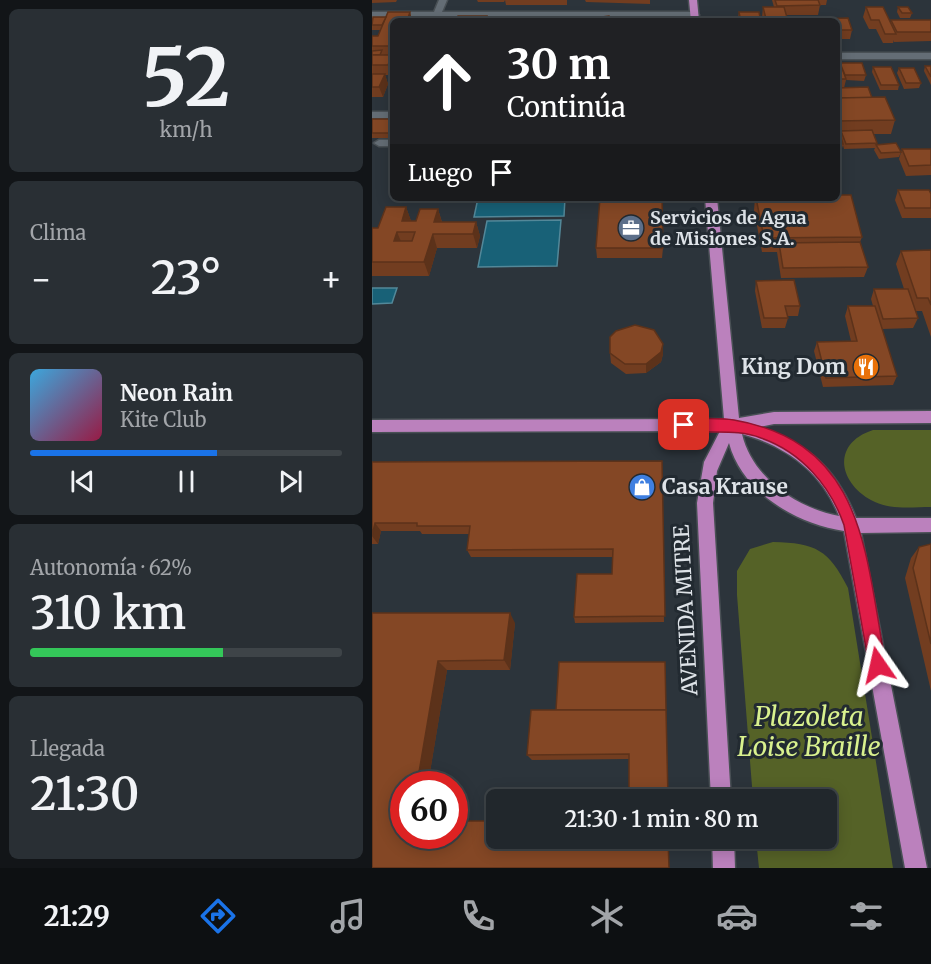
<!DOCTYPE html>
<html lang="es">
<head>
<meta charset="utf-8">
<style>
  body { margin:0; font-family:Merriweather,serif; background:#292f34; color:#f1f3f6; height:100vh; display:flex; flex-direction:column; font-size:22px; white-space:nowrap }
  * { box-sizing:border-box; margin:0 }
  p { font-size:20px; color:#a2a5a9 }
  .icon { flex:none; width:33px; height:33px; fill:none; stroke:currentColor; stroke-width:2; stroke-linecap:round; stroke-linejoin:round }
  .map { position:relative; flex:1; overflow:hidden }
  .drawer { display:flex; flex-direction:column; gap:9px; padding:9px; background:#121518; width:372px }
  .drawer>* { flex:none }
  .hud { position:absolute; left:18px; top:18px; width:450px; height:183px; border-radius:9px; box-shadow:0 3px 15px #0003,0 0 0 2px #3e4448; background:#202124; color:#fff; overflow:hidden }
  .speed { position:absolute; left:18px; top:771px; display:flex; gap:12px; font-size:30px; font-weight:700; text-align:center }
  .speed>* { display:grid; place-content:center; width:78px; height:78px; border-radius:50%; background:#21272c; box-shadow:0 3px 15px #0003,0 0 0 2px #3e4448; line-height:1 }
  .speed .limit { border:9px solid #d22; background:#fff; color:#111 }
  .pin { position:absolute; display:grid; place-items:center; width:51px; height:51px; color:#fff; margin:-26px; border-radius:12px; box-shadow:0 3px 9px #0006 }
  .me { position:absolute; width:66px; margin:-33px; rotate:349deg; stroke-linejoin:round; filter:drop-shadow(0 0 4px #0008) }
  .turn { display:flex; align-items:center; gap:21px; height:126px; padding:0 18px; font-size:27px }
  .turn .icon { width:78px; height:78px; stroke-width:2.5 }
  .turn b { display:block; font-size:42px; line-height:51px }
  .then { display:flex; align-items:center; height:57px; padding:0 18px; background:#0003; gap:12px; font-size:22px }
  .big { font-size:45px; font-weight:600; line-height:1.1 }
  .drawer .card { flex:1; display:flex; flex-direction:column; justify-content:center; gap:9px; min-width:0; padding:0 21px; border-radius:9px; background:#292f34 }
  .drawer .dial { align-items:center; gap:0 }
  .dial b { font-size:78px; line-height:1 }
  .song { display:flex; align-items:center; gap:18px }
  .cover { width:72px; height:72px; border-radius:9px; background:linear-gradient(135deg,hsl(200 70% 55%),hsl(340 70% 35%)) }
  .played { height:6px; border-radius:3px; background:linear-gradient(90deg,#1a73e8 60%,#3e4448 60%) }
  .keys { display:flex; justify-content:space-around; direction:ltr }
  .heat { display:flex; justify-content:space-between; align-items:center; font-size:33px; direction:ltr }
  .charge { height:9px; border-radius:4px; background:linear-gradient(90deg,#34c759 62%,#3e4448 0) }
  .trip { position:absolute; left:114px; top:789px; width:351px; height:60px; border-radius:9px; background:#21272c; box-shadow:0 3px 15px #0003,0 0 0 2px #3e4448; font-weight:600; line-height:60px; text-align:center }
  .tabs { display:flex; height:96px; justify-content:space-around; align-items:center; background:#0d1012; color:#a2a5a9 }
  .tabs .icon { width:42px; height:42px }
  .tabs .on { color:#1a73e8 }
  .tabs b { font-size:27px; color:#f1f3f6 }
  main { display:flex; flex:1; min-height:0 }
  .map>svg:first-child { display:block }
  .green { fill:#556227 }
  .water { fill:#186177; stroke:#538899; stroke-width:1.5 }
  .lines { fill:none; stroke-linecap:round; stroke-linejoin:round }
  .minor-casing { stroke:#495055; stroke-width:3 }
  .major-casing { stroke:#495055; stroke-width:3 }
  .minor { fill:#646d75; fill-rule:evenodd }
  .major { fill:#bb81bd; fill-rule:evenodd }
  .wall { fill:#723d20 }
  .shaded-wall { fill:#5c321a }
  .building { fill:#844725; stroke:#5c321a; stroke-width:1.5; fill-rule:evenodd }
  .route { fill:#e11d48; stroke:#92132f; stroke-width:1.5 }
  .labels { text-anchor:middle; stroke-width:6; stroke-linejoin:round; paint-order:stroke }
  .far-poi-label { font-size:18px; font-weight:bold; fill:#dee3e8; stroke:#222a31; text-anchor:start }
  .poi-label { font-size:21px; font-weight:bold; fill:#dee3e8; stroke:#222a31; text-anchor:end }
  .street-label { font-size:21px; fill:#dee3e8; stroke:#222a31 }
  .near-park-label { font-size:26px; font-style:italic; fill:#d9f18e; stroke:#222a31 }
</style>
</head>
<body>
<main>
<section class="drawer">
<div class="card dial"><b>52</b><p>km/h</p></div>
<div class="card"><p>Clima</p>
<div class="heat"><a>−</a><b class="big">23°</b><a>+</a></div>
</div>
<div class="card">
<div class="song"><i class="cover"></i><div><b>Neon Rain</b><p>Kite Club</p></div></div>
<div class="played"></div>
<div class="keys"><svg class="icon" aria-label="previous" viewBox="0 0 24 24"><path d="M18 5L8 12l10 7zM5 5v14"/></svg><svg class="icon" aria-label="pause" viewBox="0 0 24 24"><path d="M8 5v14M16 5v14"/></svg><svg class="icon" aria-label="next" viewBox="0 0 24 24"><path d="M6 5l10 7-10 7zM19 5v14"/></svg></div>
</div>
<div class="card"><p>Autonomía · 62%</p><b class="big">310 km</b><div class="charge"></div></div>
<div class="card"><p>Llegada</p><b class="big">21:30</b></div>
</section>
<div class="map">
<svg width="559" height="868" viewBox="0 0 559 868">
  <rect width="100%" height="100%" fill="#2c343b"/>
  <g class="green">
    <path d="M501,430H559V507C541,507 520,510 503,502C467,485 458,444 501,430Z"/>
    <path d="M401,542C444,543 457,550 476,588L521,868H387L384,839L454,838V800L381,799L365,595V571L378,549Z"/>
  </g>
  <g class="water">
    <path d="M106,198H193L192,216L102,217Z"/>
    <path d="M189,220L185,266L106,267L115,221Z"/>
    <path d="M0,288H25L20,303L0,304Z"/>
  </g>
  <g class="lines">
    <defs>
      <g id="minor">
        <path d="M67,0H75L70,12H323L327,15L323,18H69L67,21H59L60,18H0V12H62Z"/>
        <rect x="465" y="53" width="94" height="6"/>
        <rect x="0" y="112" width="21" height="6"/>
        <path d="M21,140V146H7L2,143L7,140Z"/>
      </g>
      <g id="major">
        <path d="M317,0H325L327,21H319Z"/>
        <path d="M333,198H345L367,418L402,412L559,411V423L402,424L387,427C437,445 464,468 484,518H559V532L489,533L555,868H533L472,531C424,524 370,492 357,443L345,471L341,503L359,800H339L325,503L332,462L348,431L0,432V420L352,419ZM370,434C414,446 450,472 467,516C424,508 380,477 370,434Z"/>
        <path d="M340,838H362L363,868H341Z"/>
      </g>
    </defs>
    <use href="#minor" class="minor-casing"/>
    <use href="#major" class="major-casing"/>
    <use href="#minor" class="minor"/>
    <use href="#major" class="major"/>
  </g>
  <g class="wall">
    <path d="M0,0H25L24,2L0,3Z"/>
    <path d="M105,0H195V5H134L133,0L132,2H106Z"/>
    <path d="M213,0H278V4L214,2Z"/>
    <path d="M400,0H455L454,5H448L446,15H414L416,21H391L390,17L391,7H402Z"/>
    <path d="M494,7L519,23V20H559V41L522,42V40L521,43H511L504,29H497L491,17Z"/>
    <path d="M526,7L540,13L538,18H528L525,12Z"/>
    <path d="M38,12L40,21H21V55L19,75H13L16,84L11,97H0V36H6L8,30H0V18L14,17Z"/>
    <path d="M367,12L388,17V21H356V19L366,18Z"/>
    <path d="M476,18L480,30L478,39H465V21H447L448,19Z"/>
    <path d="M465,60L468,63L494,75L492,81L474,80L472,88L500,98L523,120L519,134H501L505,143L504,145L529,152L527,157L507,159L502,150L503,148L472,149L471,145L467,158H465Z"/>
    <path d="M553,66H559V85L552,71Z"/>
    <path d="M501,67L527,85L526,90H508L500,72Z"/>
    <path d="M527,68L549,83L547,88L532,89L525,73Z"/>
    <rect x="0" y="119" width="21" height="19"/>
    <path d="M530,149H559V175L534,176L527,159Z"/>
    <path d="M526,190L559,194V218H530L523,200Z"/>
    <path d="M383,198H465L490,237L488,242L496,267L492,277L409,278L405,252H390L382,210Z"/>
    <path d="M34,207L39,221H44L66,209L70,222H104L108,236L105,248H65L57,276H0V228H6Z"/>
    <path d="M224,248H291L290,258H225Z"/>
    <path d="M559,250V337L550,311H544L546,318L541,328L510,329L525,376L521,385L451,387L442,351L445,342L479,341L473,316L476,306H501L499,299L502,289H532L524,264L529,251Z"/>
    <path d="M384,281L428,306L426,316H415L416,318L413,328H390L383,291Z"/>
    <path d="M291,344V354L289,362L274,373L254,374L239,363L238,353Z"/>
    <path d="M290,461L292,622L203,623L202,617L240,574V557H99L95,550L97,534H50L48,531H9L6,544H0V462Z"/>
    <path d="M559,544V691L533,578L539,558L547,547Z"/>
    <path d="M0,613L143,623L138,670H75L56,784H32V836L0,868Z"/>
    <path d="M293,662L257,759L160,760L155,755L184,710Z"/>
  </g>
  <g class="shaded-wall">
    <path d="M38,12L40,21H35Z"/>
    <path d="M21,38V55L18,46Z"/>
    <path d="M20,55L21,71L19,75L16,65Z"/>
    <path d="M13,74L16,84L11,97L7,87Z"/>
    <path d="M34,207L39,221H30Z"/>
    <path d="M66,209L70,223L62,222Z"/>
    <path d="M104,222L108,236L105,248L101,234Z"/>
    <path d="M25,232L31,246L22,241Z"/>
    <path d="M61,234L65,248L57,276L52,262Z"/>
    <path d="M291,344V354L289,362L274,373V364Z"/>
    <path d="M3,523L9,531L6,544L0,536Z"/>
    <path d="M138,613L143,623L138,670L132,660Z"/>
    <path d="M66,661L75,670L56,784H45Z"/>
  </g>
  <g class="building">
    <path d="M403,0H446L448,5L405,6Z"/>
    <path d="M391,7H412L416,21H402L401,19H394Z"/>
    <path d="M494,7H511L524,34H513L507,20H499Z"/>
    <path d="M526,7H536L540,13H530Z"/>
    <path d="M16,12H38L35,21H21V38L18,46H0V36H6Z"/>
    <path d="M367,12H387L388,17H368Z"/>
    <path d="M86,16H115L114,21H84Z"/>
    <path d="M237,16L241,21H215L214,19Z"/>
    <path d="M1,17H14L10,25H0Z"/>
    <path d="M194,18H208V21H192Z"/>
    <path d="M379,18V21H357L356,19Z"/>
    <path d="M476,18L480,30H465V21H448V19Z"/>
    <path d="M519,20H559V32H525Z"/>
    <path d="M10,50L8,55H0V51Z"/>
    <path d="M0,55H20L16,65H0Z"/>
    <path d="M465,60H467L474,79H465Z"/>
    <path d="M468,63H490L494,75H473Z"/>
    <path d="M553,66H559V77Z"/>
    <path d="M501,67H519L527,85H509Z"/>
    <path d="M527,68H542L549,83H534Z"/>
    <path d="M0,74H13L7,87H0Z"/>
    <path d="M496,87L500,98H465V88Z"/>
    <path d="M513,97L523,120L465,121V98Z"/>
    <rect x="0" y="119" width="21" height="14"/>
    <path d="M465,125L471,144H465Z"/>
    <path d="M500,130L505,143L474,144L469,131Z"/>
    <path d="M524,143L529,152L509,153L504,145Z"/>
    <path d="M530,149H559V165L537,166Z"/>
    <path d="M526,190H557L559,194V208H533Z"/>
    <path d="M465,195H479L490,237L392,238L384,198H465Z"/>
    <path d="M228,198H290L291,248H224Z"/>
    <path d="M14,207H34L30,221H44L48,209H66L62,222H104L101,234H61L52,262H0V228H6ZM25,232H43L40,241H22Z"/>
    <path d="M488,242L496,267L411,268L407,243Z"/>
    <path d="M559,250V305L556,298H545L529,251Z"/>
    <path d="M422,280L428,306H413L416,318H392L384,281Z"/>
    <path d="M502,289H536L546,318L511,319Z"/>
    <path d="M476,306H503L525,376L454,378L445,342L485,341Z"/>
    <path d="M263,325L282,330L291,344L289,352L274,364H253L238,353V337L244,331Z"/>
    <path d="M290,461L293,616L202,617L205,574H240L241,549L95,550L98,526H45V523H3L0,536V462Z"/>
    <path d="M559,544V644L541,568L547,547Z"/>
    <path d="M0,613H138L132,660L66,661L45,784H32V836H82V821H124V838H296L297,868H0Z"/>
    <path d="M187,662H293L294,710H184Z"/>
    <path d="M159,710H294L296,800H257V754L155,755Z"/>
  </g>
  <path class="route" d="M312,419C328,419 346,417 362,420C495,443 493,557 514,665L512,671L506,673L500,671L497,665L472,525C458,485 429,452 389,438C363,428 338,435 312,430C306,430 307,429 305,425Z"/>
  <defs>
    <symbol id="office-disc" viewBox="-11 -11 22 22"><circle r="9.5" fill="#5c6f8a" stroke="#222a31"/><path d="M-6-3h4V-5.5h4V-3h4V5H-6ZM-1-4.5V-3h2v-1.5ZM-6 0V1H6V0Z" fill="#fff"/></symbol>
    <symbol id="restaurant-disc" viewBox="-11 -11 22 22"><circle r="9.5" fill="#e8710a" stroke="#222a31"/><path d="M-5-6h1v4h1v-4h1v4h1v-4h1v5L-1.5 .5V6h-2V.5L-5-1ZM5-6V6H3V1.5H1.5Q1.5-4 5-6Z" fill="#fff"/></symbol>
    <symbol id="shop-disc" viewBox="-11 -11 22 22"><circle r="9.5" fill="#3f7fe0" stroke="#222a31"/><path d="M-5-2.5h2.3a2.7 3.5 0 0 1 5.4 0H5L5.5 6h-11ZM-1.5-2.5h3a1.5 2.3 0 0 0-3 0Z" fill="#fff"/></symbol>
  </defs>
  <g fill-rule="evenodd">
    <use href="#office-disc" x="244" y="213" width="30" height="30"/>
    <use href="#restaurant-disc" x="479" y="352" width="30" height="30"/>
    <use href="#shop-disc" x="255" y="472" width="30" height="30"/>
  </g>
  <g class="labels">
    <g class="far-poi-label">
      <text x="278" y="224">Servicios de Agua<tspan x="278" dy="21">de Misiones S.A.</tspan></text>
    </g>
    <g class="poi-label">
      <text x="474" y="374">King Dom</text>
      <text x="290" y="494" text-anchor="start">Casa Krause</text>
    </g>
    <g class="street-label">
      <text transform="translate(314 610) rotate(-93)" y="7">AVENIDA MITRE</text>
    </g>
    <g class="near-park-label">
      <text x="437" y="726">Plazoleta<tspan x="437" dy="30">Loise Braille</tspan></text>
    </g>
  </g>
</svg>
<div class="speed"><div class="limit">60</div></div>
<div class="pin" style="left:312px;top:425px;background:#d93025"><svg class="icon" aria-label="arrive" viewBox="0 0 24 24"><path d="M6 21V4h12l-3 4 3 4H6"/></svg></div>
<svg class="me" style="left:506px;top:665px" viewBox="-20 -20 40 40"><path d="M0-17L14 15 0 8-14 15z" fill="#e11d48" stroke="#fff" stroke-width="4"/></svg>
<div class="trip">21:30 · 1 min · 80 m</div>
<div class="hud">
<div class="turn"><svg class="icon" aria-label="ahead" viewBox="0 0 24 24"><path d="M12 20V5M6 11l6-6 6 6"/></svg><div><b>30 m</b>Continúa</div></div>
<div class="then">Luego<svg class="icon" aria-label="arrive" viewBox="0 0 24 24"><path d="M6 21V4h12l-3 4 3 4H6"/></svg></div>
</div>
</div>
</main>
<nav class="tabs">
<b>21:29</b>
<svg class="icon on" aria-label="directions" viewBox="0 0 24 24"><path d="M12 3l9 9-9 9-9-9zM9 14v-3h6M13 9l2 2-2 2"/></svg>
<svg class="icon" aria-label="music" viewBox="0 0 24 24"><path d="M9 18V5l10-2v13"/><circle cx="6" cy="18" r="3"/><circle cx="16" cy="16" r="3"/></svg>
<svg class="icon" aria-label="phone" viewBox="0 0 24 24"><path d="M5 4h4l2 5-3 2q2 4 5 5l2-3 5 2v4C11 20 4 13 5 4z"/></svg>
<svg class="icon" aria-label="climate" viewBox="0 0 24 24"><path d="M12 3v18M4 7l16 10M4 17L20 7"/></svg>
<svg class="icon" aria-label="car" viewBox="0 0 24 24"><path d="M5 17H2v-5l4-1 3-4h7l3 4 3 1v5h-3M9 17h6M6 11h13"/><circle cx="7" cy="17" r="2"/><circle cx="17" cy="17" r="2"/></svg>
<svg class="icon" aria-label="filters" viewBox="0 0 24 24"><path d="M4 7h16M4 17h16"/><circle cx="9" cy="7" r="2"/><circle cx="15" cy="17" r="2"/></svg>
</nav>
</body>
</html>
